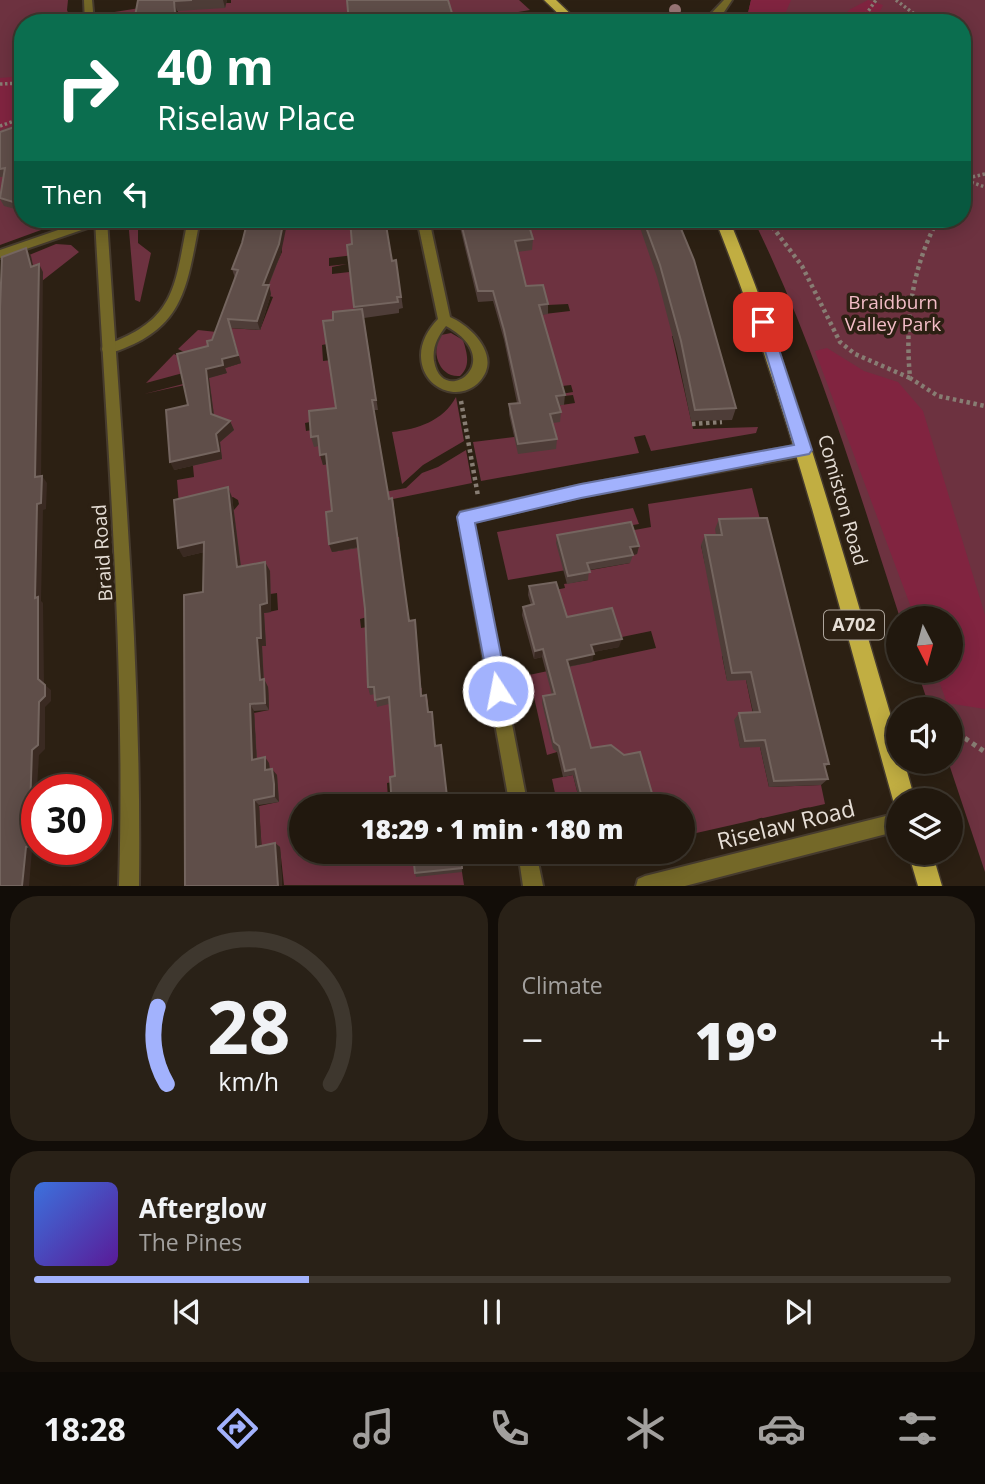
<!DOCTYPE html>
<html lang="en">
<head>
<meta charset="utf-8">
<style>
  body { margin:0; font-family:"Open Sans",sans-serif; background:#292117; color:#f1f3f6; height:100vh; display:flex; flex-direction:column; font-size:26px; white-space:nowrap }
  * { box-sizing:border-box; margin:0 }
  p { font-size:23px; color:#a2a09e }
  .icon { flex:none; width:38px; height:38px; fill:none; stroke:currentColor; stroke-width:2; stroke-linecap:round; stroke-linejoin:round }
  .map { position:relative; height:886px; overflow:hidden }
  .drawer { display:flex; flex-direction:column; gap:10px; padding:10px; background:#120d08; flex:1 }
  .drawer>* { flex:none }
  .top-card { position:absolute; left:14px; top:14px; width:957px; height:214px; border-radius:28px; box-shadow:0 4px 18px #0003,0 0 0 2px #3e372e; background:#0b6e4f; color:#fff; overflow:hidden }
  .needle { width:46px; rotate:174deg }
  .controls { position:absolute; left:886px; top:606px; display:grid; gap:14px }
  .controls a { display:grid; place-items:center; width:77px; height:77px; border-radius:50%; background:#21180e; box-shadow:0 4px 18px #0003,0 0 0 2px #3e372e; font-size:35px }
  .speed { position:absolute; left:21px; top:774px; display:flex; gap:14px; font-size:35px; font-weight:700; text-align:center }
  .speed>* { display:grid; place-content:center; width:91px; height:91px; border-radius:50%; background:#21180e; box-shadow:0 4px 18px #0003,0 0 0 2px #3e372e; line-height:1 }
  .speed .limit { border:10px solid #d22; background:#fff; color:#111 }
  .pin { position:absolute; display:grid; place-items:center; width:60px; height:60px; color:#fff; margin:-30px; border-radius:14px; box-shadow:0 4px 10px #0006 }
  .me { position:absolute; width:77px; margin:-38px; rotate:349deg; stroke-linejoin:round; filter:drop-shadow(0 0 5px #0008) }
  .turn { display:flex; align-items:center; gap:24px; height:147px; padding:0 28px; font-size:32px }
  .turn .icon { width:91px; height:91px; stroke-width:2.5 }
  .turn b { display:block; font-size:49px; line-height:60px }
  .then { display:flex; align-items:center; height:66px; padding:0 28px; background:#0003; gap:14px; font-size:26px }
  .big { font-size:52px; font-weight:800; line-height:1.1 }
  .drawer .card { flex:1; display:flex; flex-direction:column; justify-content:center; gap:10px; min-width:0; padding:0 24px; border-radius:28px; background:#292117 }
  .drawer .dial { align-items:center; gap:0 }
  .dial svg { height:182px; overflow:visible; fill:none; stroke:#3e372e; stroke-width:7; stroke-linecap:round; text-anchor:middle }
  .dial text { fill:#f1f3f6; stroke:none }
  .song { display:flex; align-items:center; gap:21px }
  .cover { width:84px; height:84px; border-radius:10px; background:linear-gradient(135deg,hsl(220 70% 55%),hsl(270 70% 35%)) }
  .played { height:7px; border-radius:4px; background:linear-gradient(90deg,#a2b2fd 30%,#3e372e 30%) }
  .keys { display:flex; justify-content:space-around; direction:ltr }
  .heat { display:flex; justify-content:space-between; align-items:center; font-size:38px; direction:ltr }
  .drawer .tiles { flex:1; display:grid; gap:10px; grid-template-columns:1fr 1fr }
  .card:last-child { grid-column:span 2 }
  .trip { position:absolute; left:289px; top:794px; width:406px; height:70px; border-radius:35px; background:#21180e; box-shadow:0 4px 18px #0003,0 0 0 2px #3e372e; font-weight:800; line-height:70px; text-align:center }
  .dock { display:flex; height:112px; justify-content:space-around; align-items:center; background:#0d0a06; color:#a2a09e }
  .dock .icon { width:49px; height:49px }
  .dock .active { color:#a2b2fd }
  .dock b { font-size:32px; color:#f1f3f6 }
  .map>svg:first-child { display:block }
  .green { fill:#6d3240 }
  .forest { fill:#812440 }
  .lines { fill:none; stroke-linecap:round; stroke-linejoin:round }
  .minor-casing { stroke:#463b2e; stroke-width:4 }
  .tertiary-casing { stroke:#463b2e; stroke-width:4 }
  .primary-casing { stroke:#463b2e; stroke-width:3 }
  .path-far2 { stroke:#877d73; stroke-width:3.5; stroke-dasharray:2.5 2.5; stroke-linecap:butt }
  .path-far1 { stroke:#877d73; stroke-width:4.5; stroke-dasharray:3.5 3.5; stroke-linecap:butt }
  .path { stroke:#877d73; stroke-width:5; stroke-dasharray:4.5 4.5; stroke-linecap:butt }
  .minor { fill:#746828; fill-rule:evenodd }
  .tertiary { fill:#746828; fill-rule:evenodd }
  .primary { fill:#c1ae42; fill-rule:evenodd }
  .tree { fill:#997676 }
  .wall { fill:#4e3d38 }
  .shaded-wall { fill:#3a2a22 }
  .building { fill:#5f4e49; stroke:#74655f; stroke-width:2 }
  .route { fill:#a2b2fd; stroke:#6974a4; stroke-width:2 }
  .labels { text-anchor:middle; stroke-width:7; stroke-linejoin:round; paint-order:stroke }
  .shield { fill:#2c2013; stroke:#aea59c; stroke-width:2 }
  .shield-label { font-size:18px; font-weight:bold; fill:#e6ded6 }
  .park-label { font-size:19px; fill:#f3bdc7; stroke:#2c2013 }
  .street-label { font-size:19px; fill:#e6ded6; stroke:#2c2013 }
  .near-street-label { font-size:23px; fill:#e6ded6; stroke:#2c2013 }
</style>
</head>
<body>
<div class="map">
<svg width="985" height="886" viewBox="0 0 985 886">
  <rect width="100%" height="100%" fill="#2c2013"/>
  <g class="green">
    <path d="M0,0H68L67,10L72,23H23V133L0,141Z"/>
    <path d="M176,0L226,3H231V0H519L530,10L506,14L511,23H109L108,13L159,5L154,15L178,12Z"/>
    <path d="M751,0H985V872L948,761H950V709H930L917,670H950V618H900C856,483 816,346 753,219H962V23H738L748,13Z"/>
    <path d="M23,173L4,206L17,205L16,214L23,213V219H48L52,226L0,245V176Z"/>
    <path d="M128,219H134V223H138V243L151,253L140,302L135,300Z"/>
    <path d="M278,219H350L354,255L329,258V266L347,264L332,267V274L358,271L356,319L327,344L322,345L323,361L332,360L338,416L305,423L306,431L312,430L349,442L338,462L337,501L406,488L422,473L438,467L466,450L472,483L393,499L394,508L388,509L332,552L393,542V538L399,537L400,549L367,617L360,619L361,628L367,627L370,694L422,688V699L427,698L428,702L397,781L387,783L388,799L412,796V807H301V852H396L462,872L464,885H284L280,848L262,852L259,806L278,802L270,776L269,764L257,766L254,713L269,710L268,687L252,675L264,613L278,610L277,593L244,598L270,590L269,571L235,577L224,512L234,510L239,504L238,500L233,497L180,517L177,480L194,477L192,455L222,459L215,427L194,383L144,394L226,373L225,368L241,363L188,354L178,349L198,330L226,333L228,328L260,330L273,297L263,294L282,252Z"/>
    <path d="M489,219H553L554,222L569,220L555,224L557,230L587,227L586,224L637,219L691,335L672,336L693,429L758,427L756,433L651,451L645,435L634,437L639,453L481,481L473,442L514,437L549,424L555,406L575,403L573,395L555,397V395L573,392L571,385L553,387L519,317L570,311L568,304L527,306L518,298L514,252L532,249Z"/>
    <path d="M56,244L71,245L79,252L42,281L35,274L30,256L0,267Z"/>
    <path d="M451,333L463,340C467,353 471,366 460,376C439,378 430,351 441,335Z"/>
    <path d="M174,354L184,359L183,373L146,383Z"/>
    <path d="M456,397L464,441L423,465L402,484L392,432C418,429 443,421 456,397Z"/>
    <path d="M752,488L762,527L718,544L701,545L705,564L741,655L722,656L727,680H746L754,719L735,720L740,747H760L769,787L821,785L825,804L683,836L682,807H651L557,752L547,755L529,675L656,648L651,631L617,638L561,635L555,590L565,588L564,584L588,580L584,567L508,580L497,532L633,508L639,524L580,534L591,570L630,563L628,556L636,554L629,531L651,527L648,504Z"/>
    <path d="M573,775L581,807H558L552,779Z"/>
  </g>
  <g class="forest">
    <path d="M751,0H791L782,21L779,23H738L748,13Z"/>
    <path d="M868,0L883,5L874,23H839L849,10Z"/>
    <path d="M23,76V122L0,129V78Z"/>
    <path d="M827,348L864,371L898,382L923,411L985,615V709L947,703L935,670H950V618H915L815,351Z"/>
  </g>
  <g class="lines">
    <defs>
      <g id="minor">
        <path d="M724,0H732L724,12L712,23H702Z"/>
        <path d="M90,219H107L105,222L0,258V250Z"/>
        <path d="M188,219H200C186,290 185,330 108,354L103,352L102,349L103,346C177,320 174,288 188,219Z"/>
        <path d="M417,219H429L450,317C471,326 502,356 480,381C462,401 431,392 423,368C417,349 425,333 438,319ZM446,326C510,361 442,409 434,361C432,347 438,336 446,326Z"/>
        <path d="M804,444L809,446L811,450L809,454L804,456L581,497L473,522L528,807H510L458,517L460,512L581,485Z"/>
        <path d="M898,813V831L685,886H636L638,879L645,876Z"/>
        <path d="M518,852H536L543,886H523Z"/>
      </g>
      <g id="tertiary">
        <path d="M84,0H92L94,23H85Z"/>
        <path d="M95,219H107C121,441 142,663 139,886H119C126,663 107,441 95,219Z"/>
      </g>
      <g id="primary">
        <path d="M544,0H556L580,23H568Z"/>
        <path d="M715,219H729C799,388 846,565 898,740V761H904L915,800H898V809L893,800C838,605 790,407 715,219Z"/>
        <path d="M908,852H932L942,886H918Z"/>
      </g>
    </defs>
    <use href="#minor" class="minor-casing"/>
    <use href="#tertiary" class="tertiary-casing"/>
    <use href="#primary" class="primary-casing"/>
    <g class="path-far2">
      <path d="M896,0L917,16"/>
      <path d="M860,23L876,0"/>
      <path d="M0,84L23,83"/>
      <path d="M0,126L23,118"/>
      <path d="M962,179L985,187"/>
      <path d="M963,179L985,174"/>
      <path d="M767,219L770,223"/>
      <path d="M936,223L938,219"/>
    </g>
    <g class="path-far1">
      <path d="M768,221L802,266L840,342L855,354L910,378"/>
      <path d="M937,221C911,271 905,322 910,378L938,396L985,406"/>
      <path d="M461,401L478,496"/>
      <path d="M692,424L722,422"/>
    </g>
    <path class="path" d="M950,728L985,752"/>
    <use href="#minor" class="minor"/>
    <use href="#tertiary" class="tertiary"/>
    <use href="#primary" class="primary"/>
  </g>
  <circle class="tree" cx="675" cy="10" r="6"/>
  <g class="wall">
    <path d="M138,0H227L225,8L177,11L178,23H135Z"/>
    <path d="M23,129V211L4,206L0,199L3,177H0V132Z"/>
    <path d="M350,219H385L392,261L396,260L403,308L399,309V313L364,318L378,410H374L389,499L392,498L394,508L409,621L415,620L416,628L422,696L426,695L429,712H432L436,746L441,745L448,805H451V807H392L390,777L395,776L389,704L377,707L375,694L370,695L368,687L365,609L358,548L332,552L329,544L326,512L332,511L327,464L323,465L319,446L314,447L311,437L309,411L336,408L323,321L333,320V312L355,310L347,245L352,244Z"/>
    <path d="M458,219H504L505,222L533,239L532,250L517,252L526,286L548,304V314L542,315L565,395L564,405H559L561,412L560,422L553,423L557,439L556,449L518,454L509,414V404L517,403L504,340L493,301L478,302Z"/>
    <path d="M637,219H677L736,408L732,420L691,421L677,353L657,277Z"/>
    <path d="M281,253L269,285L271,294L260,330L231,328L241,363L225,368L227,373L209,378L214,415L230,421L234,430L220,442L222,459L174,470L208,346L212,340L235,278L232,269Z"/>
    <path d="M232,497L241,566L265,562L270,571L271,612L264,613L266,646H262L264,679L268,687L269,710L254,711L257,759L269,763L270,769L277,775L278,790L279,802L259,805L261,846L275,843L280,847L282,886H185L203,592L204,552L183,557Z"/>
    <path d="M719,519L829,764L825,767L828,779L821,785L769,787L760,747L740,748L734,720L739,713L753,712L746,680L727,681L701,545L705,535H716L715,529Z"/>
    <path d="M557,535L639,546L637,554L633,555L630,563L589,570L588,580L567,584L556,543Z"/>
    <path d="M529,586L567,617L619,647L593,652L592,662L569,667L591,748L656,807H581L573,775L563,777L557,752L553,749L542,703L543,696L552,695L542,657L534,659L522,615L523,607L531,605L528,595Z"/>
    <path d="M394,852H461L462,872L416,877L415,873L414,860L396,862L394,858Z"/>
  </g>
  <g class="shaded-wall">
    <path d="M223,0H227L225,8Z"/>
    <path d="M174,1L177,11L178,23H176Z"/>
    <path d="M284,219H288L281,253L265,294L263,285Z"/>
    <path d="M26,248L31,256L35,274L31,267Z"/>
    <path d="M39,264L43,272L41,484L35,477Z"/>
    <path d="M269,285L271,294L260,330L257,321Z"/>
    <path d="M228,319L241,363L225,368L227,373L209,378L215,423L211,414L206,369L222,359Z"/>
    <path d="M230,421L234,430L220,442L222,459L174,470L170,462L216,434Z"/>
    <path d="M326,454L328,464L323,465L320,455Z"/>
    <path d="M42,476L47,483L46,509L43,510L41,601L43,603L44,684L38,679L35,598L37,504Z"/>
    <path d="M228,487L232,497L242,576L237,567Z"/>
    <path d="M357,538L359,547L332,552L329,544Z"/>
    <path d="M204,542L209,551L183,557L178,548Z"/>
    <path d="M639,546L637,554L628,556L630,547Z"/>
    <path d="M265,562L270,571L271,612L264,613L266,646H262L264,688L260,680L257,638L260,605Z"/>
    <path d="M622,639L619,647L589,653L591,645Z"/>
    <path d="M543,649L542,657L534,659L535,651Z"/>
    <path d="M594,654L592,662L566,667L567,660Z"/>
    <path d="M264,679L268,687L269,710L265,703Z"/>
    <path d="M45,685L51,690V701L45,707V749L39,755L37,789V816L30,809L32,750L39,702Z"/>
    <path d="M250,704L254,711L257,766L252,760Z"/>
    <path d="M265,757L269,763L270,776L265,770Z"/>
    <path d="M272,769L277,775L279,802L274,796Z"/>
    <path d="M254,800L259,805L261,852L256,847Z"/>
    <path d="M32,840L37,842V849L32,850L29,886H22L26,847Z"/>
    <path d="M275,843L280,847L282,886H278Z"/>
  </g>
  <g class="building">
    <path d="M138,0H192L174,1L176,23H135V16Z"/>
    <path d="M347,0H448L455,23H349Z"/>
    <path d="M20,125L23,129V205L0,198L5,168L0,169V132Z"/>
    <path d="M248,219H284L279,244L263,285H269L257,321L228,319L238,355L222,359L223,365L206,369L211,414L230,421L216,434L219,451L170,462L166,410L188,405L177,354L208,346L207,341L212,340L238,270L232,269L242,243Z"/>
    <path d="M350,219H385L392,261L396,260L401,297H397L398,302L354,307L347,245L352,244Z"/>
    <path d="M460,219H504L505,222L527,219L533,239L515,241L526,286L543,285L548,304L539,305L565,395L556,396L561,412L550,414L557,439L518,444L509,404L520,403L504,330L493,291H478Z"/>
    <path d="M643,219H677L694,260L736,408L695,410L681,341L660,265Z"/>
    <path d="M26,248L31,267L39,264L35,477L42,476L41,503L37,504L35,598L38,597V679L45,685V696L39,702L38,745L32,750L30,809L36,808L35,815L37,814V839L32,840V845L26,847L22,886H0V309L2,257Z"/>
    <path d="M362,309L376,400H372L389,499L392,498L409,621L415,620L421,696L426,695L428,712H432L435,746L441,745L448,805H451V807H392L390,777L395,776L389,697L375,700L374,687H368L365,609L357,538L329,544L326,512L332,511L326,454L320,455L318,436L311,437L309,411L336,408L323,321L333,320V312Z"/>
    <path d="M228,487L237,567L265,562L267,603L260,605L261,638H257L260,680L264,679L265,703L250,704L252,760L265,757V770L272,769L274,784V796L254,800L256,847L275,843L278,886H185L184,595L203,592L204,542L178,548L174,500Z"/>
    <path d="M767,518L829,764H824L828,779L774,781L765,740L745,741L739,713L760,712L751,672L732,673L705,535H722L719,519Z"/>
    <path d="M631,522L639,546L630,547L633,555L587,563L590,572L568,576L557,535Z"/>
    <path d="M556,582L567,617L612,608L622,639L591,645L594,654L567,660L591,748L611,745L624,755L640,752L656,807H584L575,769L565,771L559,746L554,742L543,696L555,694L543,649L535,651L523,607L534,604L529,586Z"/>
    <path d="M394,852H461L462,868L415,873L413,855L394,858Z"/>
  </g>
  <path class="route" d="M763,317L770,322L812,450L809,454L581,498L475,523L508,691L505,698L498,701L491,698L457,517L460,512L581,484L794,445L756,322Z"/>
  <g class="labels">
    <rect class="shield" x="824" y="610.5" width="60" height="29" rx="5"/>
    <g class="shield-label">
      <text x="854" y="631">A702</text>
    </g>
    <g class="park-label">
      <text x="893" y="309">Braidburn<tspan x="893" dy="22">Valley Park</tspan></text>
    </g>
    <g class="street-label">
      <text transform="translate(843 500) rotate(74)" y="7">Comiston Road</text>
      <text transform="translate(102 553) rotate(-94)" y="7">Braid Road</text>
    </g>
    <g class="near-street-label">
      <text transform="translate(786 825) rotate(-14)" y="8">Riselaw Road</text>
    </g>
  </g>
</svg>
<div class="controls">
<a><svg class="needle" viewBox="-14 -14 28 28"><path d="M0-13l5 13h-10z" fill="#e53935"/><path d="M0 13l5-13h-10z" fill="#a2a09e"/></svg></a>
<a><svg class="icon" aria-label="sound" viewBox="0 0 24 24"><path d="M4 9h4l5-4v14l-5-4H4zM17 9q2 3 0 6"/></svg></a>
<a><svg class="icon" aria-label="layers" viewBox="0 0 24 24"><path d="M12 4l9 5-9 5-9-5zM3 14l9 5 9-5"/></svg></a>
</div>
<div class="speed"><div class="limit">30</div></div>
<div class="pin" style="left:763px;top:322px;background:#d93025"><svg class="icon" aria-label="arrive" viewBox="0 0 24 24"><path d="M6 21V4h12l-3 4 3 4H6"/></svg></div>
<svg class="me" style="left:498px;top:691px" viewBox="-20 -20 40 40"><circle r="17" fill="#a2b2fd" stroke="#fff" stroke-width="3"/><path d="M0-11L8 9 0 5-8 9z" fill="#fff"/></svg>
<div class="trip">18:29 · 1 min · 180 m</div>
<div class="top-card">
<div class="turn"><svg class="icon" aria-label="right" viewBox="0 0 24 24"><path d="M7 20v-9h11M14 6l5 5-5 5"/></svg><div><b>40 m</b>Riselaw Place</div></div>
<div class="then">Then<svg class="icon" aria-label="left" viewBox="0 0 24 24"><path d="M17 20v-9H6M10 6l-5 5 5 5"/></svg></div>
</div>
</div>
<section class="drawer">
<div class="tiles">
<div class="card dial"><svg viewBox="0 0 100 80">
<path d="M14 69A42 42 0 1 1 86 69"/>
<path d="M14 69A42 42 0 0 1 10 35" stroke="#a2b2fd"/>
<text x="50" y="56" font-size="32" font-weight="700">28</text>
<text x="50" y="72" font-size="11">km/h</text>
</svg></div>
<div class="card"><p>Climate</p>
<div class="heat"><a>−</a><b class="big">19°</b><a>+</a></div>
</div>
<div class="card">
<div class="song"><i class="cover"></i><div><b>Afterglow</b><p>The Pines</p></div></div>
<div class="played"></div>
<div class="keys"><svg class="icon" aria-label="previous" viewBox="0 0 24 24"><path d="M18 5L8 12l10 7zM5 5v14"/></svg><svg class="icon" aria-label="pause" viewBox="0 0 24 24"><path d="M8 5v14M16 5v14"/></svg><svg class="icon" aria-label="next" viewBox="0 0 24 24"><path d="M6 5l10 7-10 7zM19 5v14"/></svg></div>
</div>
</div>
</section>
<nav class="dock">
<b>18:28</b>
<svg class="icon active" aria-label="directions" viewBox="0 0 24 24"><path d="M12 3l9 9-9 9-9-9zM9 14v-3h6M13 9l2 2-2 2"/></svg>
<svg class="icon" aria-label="music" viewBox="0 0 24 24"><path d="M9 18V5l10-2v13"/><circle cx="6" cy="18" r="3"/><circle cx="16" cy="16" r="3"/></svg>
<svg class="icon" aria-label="phone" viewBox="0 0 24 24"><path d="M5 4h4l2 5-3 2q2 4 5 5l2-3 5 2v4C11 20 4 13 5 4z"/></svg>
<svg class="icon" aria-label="climate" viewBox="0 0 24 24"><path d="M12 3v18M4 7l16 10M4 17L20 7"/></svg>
<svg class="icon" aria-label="car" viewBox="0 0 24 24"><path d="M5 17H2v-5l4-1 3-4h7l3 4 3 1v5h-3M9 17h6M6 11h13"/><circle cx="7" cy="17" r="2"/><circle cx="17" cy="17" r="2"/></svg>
<svg class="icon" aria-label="filters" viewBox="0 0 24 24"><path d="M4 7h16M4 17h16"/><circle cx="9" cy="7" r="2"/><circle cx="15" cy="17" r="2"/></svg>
</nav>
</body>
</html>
